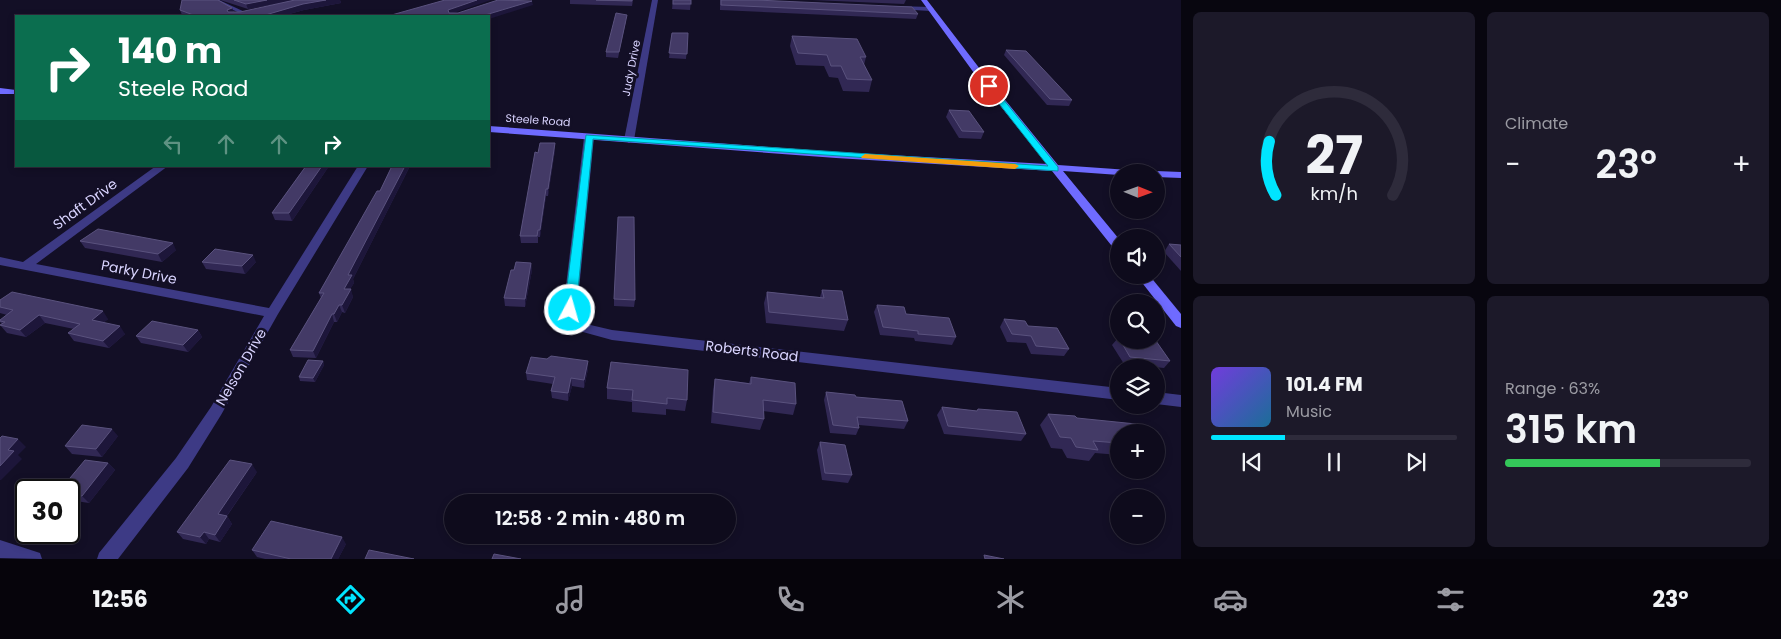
<!DOCTYPE html>
<html lang="en">
<head>
<meta charset="utf-8">
<style>
  body { margin:0; font-family:Poppins,sans-serif; background:#1c1929; color:#f1f3f6; height:100vh; display:flex; flex-direction:column; font-size:19px; white-space:nowrap }
  * { box-sizing:border-box; margin:0 }
  p { font-size:16px; color:#9b9ba3 }
  .icon { flex:none; width:28px; height:28px; fill:none; stroke:currentColor; stroke-width:2; stroke-linecap:round; stroke-linejoin:round }
  .map { position:relative; flex:1; overflow:hidden }
  .sheet { display:flex; flex-direction:column; gap:12px; padding:12px; background:#08060f; width:600px }
  .sheet>* { flex:none }
  .banner { position:absolute; left:15px; top:15px; width:475px; height:152px; border-radius:0px; box-shadow:0 2px 8px #0003,0 0 0 1px #2e2b3b; background:#0b6e4f; color:#fff; overflow:hidden }
  .needle { width:32px; rotate:91deg }
  .buttons { position:absolute; left:1110px; top:164px; display:grid; gap:10px }
  .buttons a { display:grid; place-items:center; width:55px; height:55px; border-radius:50%; background:#0e0b1c; box-shadow:0 2px 8px #0003,0 0 0 1px #2e2b3b; font-size:25px }
  .speed { position:absolute; left:15px; top:479px; display:flex; gap:10px; font-size:25px; font-weight:700; text-align:center }
  .speed>* { display:grid; place-content:center; width:65px; height:65px; border-radius:50%; background:#0e0b1c; box-shadow:0 2px 8px #0003,0 0 0 1px #2e2b3b; line-height:1 }
  .speed .limit { border:2px solid #111; border-radius:8px; background:#fff; color:#111 }
  .pin { position:absolute; display:grid; place-items:center; width:42px; height:42px; color:#fff; margin:-21px; border:2px solid #fff; border-radius:50%; box-shadow:0 1px 5px #0007 }
  .me { position:absolute; width:55px; margin:-28px; rotate:6deg; stroke-linejoin:round; filter:drop-shadow(0 0 4px #0008) }
  .turn { display:flex; align-items:center; gap:18px; height:105px; padding:0 20px; font-size:22px }
  .turn .icon { width:65px; height:65px; stroke-width:2.5 }
  .turn b { display:block; font-size:35px; line-height:42px }
  .lanes { display:flex; align-items:center; height:48px; padding:0 20px; background:#0003; justify-content:center; gap:25px; direction:ltr }
  .lanes .off { opacity:.35 }
  .big { font-size:38px; font-weight:600; line-height:1.1 }
  .sheet .card { flex:1; display:flex; flex-direction:column; justify-content:center; gap:8px; min-width:0; padding:0 18px; border-radius:8px; background:#1c1929 }
  .sheet .dial { align-items:center; gap:0 }
  .dial svg { height:130px; overflow:visible; fill:none; stroke:#2e2b3b; stroke-width:7; stroke-linecap:round; text-anchor:middle }
  .dial text { fill:#f1f3f6; stroke:none }
  .song { display:flex; align-items:center; gap:15px }
  .cover { width:60px; height:60px; border-radius:8px; background:linear-gradient(135deg,hsl(260 70% 55%),hsl(200 70% 35%)) }
  .played { height:5px; border-radius:2px; background:linear-gradient(90deg,#00e5ff 30%,#2e2b3b 30%) }
  .keys { display:flex; justify-content:space-around; direction:ltr }
  .heat { display:flex; justify-content:space-between; align-items:center; font-size:28px; direction:ltr }
  .charge { height:8px; border-radius:4px; background:linear-gradient(90deg,#34c759 63%,#2e2b3b 0) }
  .sheet .tiles { flex:1; display:grid; gap:12px; grid-template-columns:repeat(2,1fr) }
  .trip { position:absolute; left:444px; top:494px; width:292px; height:50px; border-radius:25px; background:#0e0b1c; box-shadow:0 2px 8px #0003,0 0 0 1px #2e2b3b; font-weight:600; line-height:50px; text-align:center }
  .tab-bar { display:flex; height:80px; justify-content:space-around; align-items:center; background:#06040b; color:#9b9ba3 }
  .tab-bar .icon { width:35px; height:35px }
  .tab-bar .on { color:#00e5ff }
  .tab-bar b { font-size:22px; color:#f1f3f6 }
  main { display:flex; flex:1; min-height:0 }
  .map>svg:first-child { display:block }
  .lines { fill:none; stroke-linecap:round; stroke-linejoin:round }
  .street { fill:#3d3a85; fill-rule:evenodd }
  .secondary { fill:#6f6bff; fill-rule:evenodd }
  .wall { fill:#312854 }
  .shaded-wall { fill:#1d163a }
  .building { fill:#433a66; stroke:#5a527e }
  .route { fill:#00e5ff; stroke:#0095a6 }
  .slow { fill:#f59e0b }
  .labels { text-anchor:middle; stroke-width:5; stroke-linejoin:round; paint-order:stroke }
  .far-street-label { font-size:11px; fill:#d9d4ff; stroke:#130f26 }
  .street-label { font-size:14px; fill:#d9d4ff; stroke:#130f26 }
</style>
</head>
<body>
<main>
<div class="map">
<svg width="1181" height="559" viewBox="0 0 1181 559">
  <rect width="100%" height="100%" fill="#130f26"/>
  <g class="lines">
    <g class="street">
      <path d="M211,0H219L247,13L242,14Z"/>
      <path d="M652,0H658L634,140L629,143L624,140Z"/>
      <path d="M894,6L931,7L934,9L931,11L896,9L893,7Z"/>
      <path d="M589,134L594,137L577,310L582,323L612,330L1119,388V400L612,340L572,329L563,310L584,137Z"/>
      <path d="M156,166H168L36,264L269,308L358,166H368L278,314L221,415L188,468L118,559H97L99,553L176,458L211,407L264,316L0,265V257L23,262Z"/>
      <path d="M1156,392L1181,395V407L1156,404Z"/>
      <path d="M0,540L40,553L42,559L0,558Z"/>
    </g>
    <g class="secondary">
      <path d="M921,0H927L980,69L1058,165L1129,170L1130,172H1119V175L1063,171L1119,239V251L1115,250L1052,171L836,158L489,132V126L836,152L1047,164L974,73Z"/>
      <path d="M0,88L16,90V94H0Z"/>
      <path d="M1156,171L1181,172V178L1156,177V172H1152Z"/>
      <path d="M1136,275H1149L1181,314V328L1176,326Z"/>
    </g>
  </g>
  <g class="wall">
    <path d="M220,0H340L341,3L304,10L282,16H185L182,15L180,10L232,8L234,12H240L295,0L248,9Z"/>
    <path d="M570,0H633L632,6L570,4Z"/>
    <path d="M673,0H691L690,10L672,9Z"/>
    <path d="M720,0H756L918,14L916,19L720,10Z"/>
    <path d="M812,0H906L904,4Z"/>
    <path d="M626,21L618,58L606,57V52Z"/>
    <path d="M672,33H688L686,59L669,58Z"/>
    <path d="M792,36L866,57L864,65L872,80L869,92L843,91L838,78L829,77L824,66L796,65L790,46Z"/>
    <path d="M1006,50L1072,100L1069,106L1047,105L1004,55Z"/>
    <path d="M949,110L984,132L981,139L959,138L946,117Z"/>
    <path d="M555,143V150L548,196H546L540,237H538V243H521L520,236L538,153Z"/>
    <path d="M306,166H329L292,221L275,220L272,213Z"/>
    <path d="M392,166H410L353,279L354,283L350,289L353,297L345,313L342,312L337,322H334L316,358L293,357L290,350L321,298L319,293L380,191Z"/>
    <path d="M80,241L176,250L162,262L85,248Z"/>
    <path d="M1169,244L1181,245V271L1164,252Z"/>
    <path d="M202,262H256L245,274L206,269Z"/>
    <path d="M531,263L532,270L525,307L505,306L504,298L514,270Z"/>
    <path d="M822,290L848,320L844,331L766,323L764,303L767,292L820,297Z"/>
    <path d="M614,299L635,300L634,307L614,306Z"/>
    <path d="M0,300L108,319L103,323L125,334L109,348L74,341L68,333L74,329L45,323L26,337L7,333L0,325L2,324L0,322V320L7,315L0,313Z"/>
    <path d="M877,305L956,337L952,345L915,341L914,338L880,335L874,312Z"/>
    <path d="M1004,319L1028,326L1069,349L1064,356L1031,354L1026,343L1007,342L1000,327Z"/>
    <path d="M198,330L202,337L188,352L141,343L136,336Z"/>
    <path d="M1118,338H1119V340H1143L1170,361L1164,368L1124,364L1112,345Z"/>
    <path d="M547,359L588,361V369L584,388L572,386L568,401L552,398L551,391L553,384L527,380L526,373Z"/>
    <path d="M323,361L324,365L315,382L300,381L299,377Z"/>
    <path d="M611,362L687,400L685,411L666,409V415L632,412V402L607,399V388Z"/>
    <path d="M751,377L796,404L793,415L763,411L764,419L760,430L711,423L713,390L715,379L749,383Z"/>
    <path d="M826,392L856,397L908,421L904,429L859,425V428L856,435L830,433L824,400Z"/>
    <path d="M942,407L977,411L1026,434L1021,441L944,434L937,415Z"/>
    <path d="M1048,414L1077,418L1119,432V455L1095,453L1089,461L1067,458L1062,449L1051,448L1040,425Z"/>
    <path d="M118,436L102,457L72,454L65,446Z"/>
    <path d="M820,442L852,475L848,483L822,480L817,450Z"/>
    <path d="M108,463L115,470L89,503L69,500V490Z"/>
    <path d="M257,472L227,516L232,524L220,542L209,539L206,544L183,539L177,532Z"/>
    <path d="M346,544L338,559H265L257,557L252,550Z"/>
  </g>
  <g class="shaded-wall">
    <path d="M267,0H295L248,9L246,4Z"/>
    <path d="M326,0H340L341,3L304,10L282,16H262L303,4Z"/>
    <path d="M477,0H491L448,15V10Z"/>
    <path d="M532,1L533,5L489,19V16H482Z"/>
    <path d="M232,8L234,13L229,15L227,10Z"/>
    <path d="M555,143V150L548,196V189Z"/>
    <path d="M322,166H329L292,221L289,213Z"/>
    <path d="M405,166H410L353,279L354,283L346,296L344,289L348,275Z"/>
    <path d="M546,189V196L540,237V230Z"/>
    <path d="M173,243L176,250L162,262L158,254Z"/>
    <path d="M253,255L256,262L245,274L242,266Z"/>
    <path d="M531,263L532,270L525,307V299Z"/>
    <path d="M351,289L353,297L345,313L342,305Z"/>
    <path d="M339,305L342,312L337,322L334,314Z"/>
    <path d="M103,311L108,319L97,328L92,320Z"/>
    <path d="M332,314L334,322L316,358L313,351Z"/>
    <path d="M39,315L45,323L26,337L20,330Z"/>
    <path d="M120,326L125,334L109,348L103,341Z"/>
    <path d="M198,330L202,337L188,352L183,345Z"/>
    <path d="M323,361L324,365L315,382L313,378Z"/>
    <path d="M588,361V369L584,388V380Z"/>
    <path d="M571,378L572,386L568,401V393Z"/>
    <path d="M112,429L118,436L102,457L96,449Z"/>
    <path d="M18,439L26,447L18,455L22,459L1,480H0V466L8,450Z"/>
    <path d="M108,463L115,470L89,503L82,496Z"/>
    <path d="M252,464L257,472L223,521L218,514Z"/>
    <path d="M227,516L232,524L220,542L215,535Z"/>
    <path d="M204,532L209,539L206,544L200,537Z"/>
    <path d="M342,537L346,544L338,559H331Z"/>
  </g>
  <g class="building">
    <path d="M182,0H218L232,8L227,10L228,12H240L295,0H326L303,4L262,16H196L180,10Z"/>
    <path d="M234,0H267L246,4Z"/>
    <path d="M445,0H477L448,10L449,13H458L498,0L532,1L482,16H388Z"/>
    <path d="M596,0H632V1Z"/>
    <rect x="673" y="0" width="18" height="4"/>
    <path d="M721,0H756L912,7L918,14L721,5Z"/>
    <path d="M616,13L627,15L619,52H606Z"/>
    <path d="M672,33H688L687,54L669,53Z"/>
    <path d="M792,36L857,39L866,57H860L872,80L847,79L841,66H831L827,55L798,53Z"/>
    <path d="M1006,50L1026,51L1072,100L1050,99Z"/>
    <path d="M949,110L969,111L984,132L962,131Z"/>
    <path d="M540,143H555L548,189H546L540,230H538L537,236H520L535,152L538,153Z"/>
    <path d="M306,166H322L289,213H272Z"/>
    <path d="M392,166H405L348,275H352L344,289H351L342,305H339L334,314H332L313,351L290,350L324,293H319L377,191H380Z"/>
    <path d="M618,217H634L635,300L614,299Z"/>
    <path d="M98,229L173,243L158,254L80,241Z"/>
    <path d="M1169,244L1181,245V257Z"/>
    <path d="M215,249L253,255L242,266L202,262Z"/>
    <path d="M516,262L531,263L525,299L504,298L511,270H514Z"/>
    <path d="M822,290L842,291L848,320L769,312L767,292L824,298Z"/>
    <path d="M12,292L103,311L92,320L120,326L103,341L68,333L80,324L39,315L20,330L0,325L5,322L0,321V320L13,310L0,307V300Z"/>
    <path d="M877,305L904,307L906,314L949,318L956,337L918,334V331L883,327Z"/>
    <path d="M1004,319L1025,321L1028,326L1057,328L1069,349L1036,346L1031,336L1012,334Z"/>
    <path d="M152,321L198,330L183,345L136,336Z"/>
    <path d="M1120,340H1143L1156,341L1170,361L1130,357Z"/>
    <path d="M551,356L588,361L584,380L571,378L568,393L551,391L555,377L526,373L531,357L547,359Z"/>
    <path d="M308,360L323,361L313,378L299,377Z"/>
    <path d="M611,362L688,370L687,400L667,398V404L632,400L633,390L607,388Z"/>
    <path d="M751,377L795,383L796,404L763,400L764,419L713,412L715,379L751,384Z"/>
    <path d="M826,392L855,395L856,397L902,401L908,421L857,417L859,428L833,425Z"/>
    <path d="M942,407L977,411L978,409L1017,412L1026,434L948,426Z"/>
    <path d="M1048,414L1075,416L1077,418L1136,424L1141,432H1119V443L1093,441L1098,450L1076,447L1071,438L1060,437Z"/>
    <path d="M82,425L112,429L96,449L65,446Z"/>
    <path d="M2,436L18,439L8,450L14,451L0,466V438Z"/>
    <path d="M820,442L845,445L852,475L825,473Z"/>
    <path d="M85,460L108,463L82,496L69,494V490H60Z"/>
    <path d="M230,460L252,464L218,514L227,516L215,535L204,532L200,537L177,532Z"/>
    <path d="M271,521L342,537L331,559H291L252,550Z"/>
    <path d="M369,550L414,559H365Z"/>
    <path d="M494,554L521,559H492Z"/>
    <path d="M984,555L1004,559H985Z"/>
  </g>
  <path class="route" d="M986,84H991L1058,167V171L593,139L576,310L570,315L564,310L586,135L1048,166L986,87Z"/>
  <path class="slow" d="M865,154L1015,164L1019,166L1015,169L862,158L861,157Z"/>
  <g class="labels">
    <g class="far-street-label">
      <text transform="translate(631 68) rotate(-79)" y="4">Judy Drive</text>
      <text transform="translate(538 120) rotate(4)" y="4">Steele Road</text>
    </g>
    <g class="street-label">
      <text transform="translate(85 204) rotate(-36)" y="5">Shaft Drive</text>
      <text transform="translate(139 272) rotate(11)" y="5">Parky Drive</text>
      <text transform="translate(752 351) rotate(7)" y="5">Roberts Road</text>
      <text transform="translate(241 367) rotate(-60)" y="5">Nelson Drive</text>
    </g>
  </g>
</svg>
<div class="buttons">
<a><svg class="needle" viewBox="-14 -14 28 28"><path d="M0-13l5 13h-10z" fill="#e53935"/><path d="M0 13l5-13h-10z" fill="#9b9ba3"/></svg></a>
<a><svg class="icon" aria-label="sound" viewBox="0 0 24 24"><path d="M4 9h4l5-4v14l-5-4H4zM17 9q2 3 0 6"/></svg></a>
<a><svg class="icon" aria-label="search" viewBox="0 0 24 24"><circle cx="10" cy="10" r="6"/><path d="M15 15l6 6"/></svg></a>
<a><svg class="icon" aria-label="layers" viewBox="0 0 24 24"><path d="M12 4l9 5-9 5-9-5zM3 14l9 5 9-5"/></svg></a>
<a>+</a>
<a>−</a>
</div>
<div class="speed"><div class="limit">30</div></div>
<div class="pin" style="left:989px;top:86px;background:#d93025"><svg class="icon" aria-label="arrive" viewBox="0 0 24 24"><path d="M6 21V4h12l-3 4 3 4H6"/></svg></div>
<svg class="me" style="left:570px;top:310px" viewBox="-20 -20 40 40"><circle r="17" fill="#00e5ff" stroke="#fff" stroke-width="3"/><path d="M0-11L8 9 0 5-8 9z" fill="#fff"/></svg>
<div class="trip">12:58 · 2 min · 480 m</div>
<div class="banner">
<div class="turn"><svg class="icon" aria-label="right" viewBox="0 0 24 24"><path d="M7 20v-9h11M14 6l5 5-5 5"/></svg><div><b>140 m</b>Steele Road</div></div>
<div class="lanes"><svg class="icon off" aria-label="left" viewBox="0 0 24 24"><path d="M17 20v-9H6M10 6l-5 5 5 5"/></svg><svg class="icon off" aria-label="ahead" viewBox="0 0 24 24"><path d="M12 20V5M6 11l6-6 6 6"/></svg><svg class="icon off" aria-label="ahead" viewBox="0 0 24 24"><path d="M12 20V5M6 11l6-6 6 6"/></svg><svg class="icon" aria-label="right" viewBox="0 0 24 24"><path d="M7 20v-9h11M14 6l5 5-5 5"/></svg></div>
</div>
</div>
<section class="sheet">
<div class="tiles">
<div class="card dial"><svg viewBox="0 0 100 80">
<path d="M14 69A42 42 0 1 1 86 69"/>
<path d="M14 69A42 42 0 0 1 10 36" stroke="#00e5ff"/>
<text x="50" y="56" font-size="32" font-weight="700">27</text>
<text x="50" y="72" font-size="11">km/h</text>
</svg></div>
<div class="card"><p>Climate</p>
<div class="heat"><a>−</a><b class="big">23°</b><a>+</a></div>
</div>
<div class="card">
<div class="song"><i class="cover"></i><div><b>101.4 FM</b><p>Music</p></div></div>
<div class="played"></div>
<div class="keys"><svg class="icon" aria-label="previous" viewBox="0 0 24 24"><path d="M18 5L8 12l10 7zM5 5v14"/></svg><svg class="icon" aria-label="pause" viewBox="0 0 24 24"><path d="M8 5v14M16 5v14"/></svg><svg class="icon" aria-label="next" viewBox="0 0 24 24"><path d="M6 5l10 7-10 7zM19 5v14"/></svg></div>
</div>
<div class="card"><p>Range · 63%</p><b class="big">315 km</b><div class="charge"></div></div>
</div>
</section>
</main>
<nav class="tab-bar">
<b>12:56</b>
<svg class="icon on" aria-label="directions" viewBox="0 0 24 24"><path d="M12 3l9 9-9 9-9-9zM9 14v-3h6M13 9l2 2-2 2"/></svg>
<svg class="icon" aria-label="music" viewBox="0 0 24 24"><path d="M9 18V5l10-2v13"/><circle cx="6" cy="18" r="3"/><circle cx="16" cy="16" r="3"/></svg>
<svg class="icon" aria-label="phone" viewBox="0 0 24 24"><path d="M5 4h4l2 5-3 2q2 4 5 5l2-3 5 2v4C11 20 4 13 5 4z"/></svg>
<svg class="icon" aria-label="climate" viewBox="0 0 24 24"><path d="M12 3v18M4 7l16 10M4 17L20 7"/></svg>
<svg class="icon" aria-label="car" viewBox="0 0 24 24"><path d="M5 17H2v-5l4-1 3-4h7l3 4 3 1v5h-3M9 17h6M6 11h13"/><circle cx="7" cy="17" r="2"/><circle cx="17" cy="17" r="2"/></svg>
<svg class="icon" aria-label="filters" viewBox="0 0 24 24"><path d="M4 7h16M4 17h16"/><circle cx="9" cy="7" r="2"/><circle cx="15" cy="17" r="2"/></svg>
<b>23°</b>
</nav>
</body>
</html>
